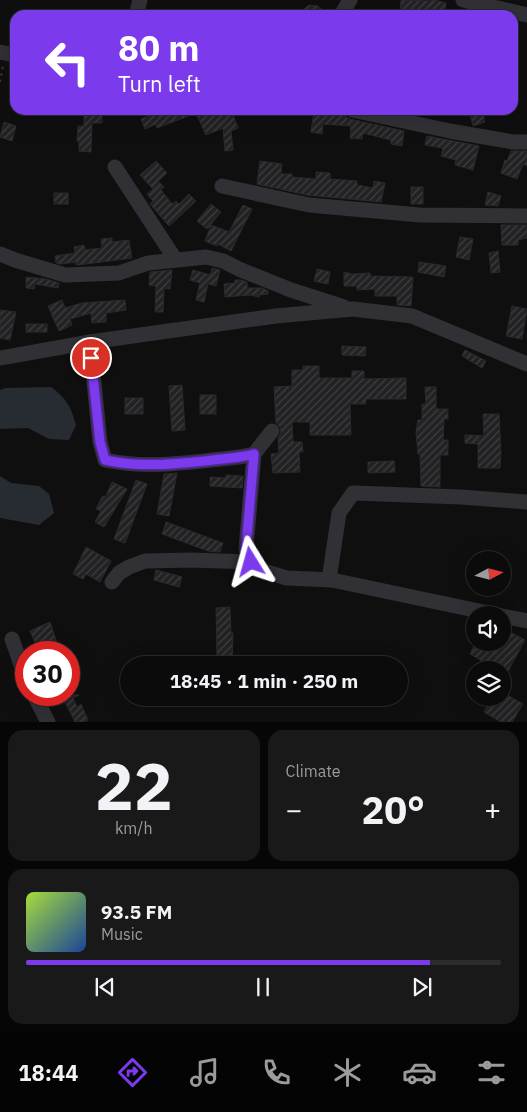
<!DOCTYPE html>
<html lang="en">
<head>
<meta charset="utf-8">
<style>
  body { margin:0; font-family:"IBM Plex Sans",sans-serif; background:#19191a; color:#f1f3f6; height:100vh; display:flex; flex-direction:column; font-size:19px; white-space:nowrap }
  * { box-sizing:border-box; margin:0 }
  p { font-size:16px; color:#9a9b9d }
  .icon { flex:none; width:28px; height:28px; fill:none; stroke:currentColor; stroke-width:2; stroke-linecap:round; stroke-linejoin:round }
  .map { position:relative; height:722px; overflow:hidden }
  .panel { display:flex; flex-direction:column; gap:8px; padding:8px; background:#060607; flex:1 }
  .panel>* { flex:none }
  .banner { position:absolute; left:10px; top:10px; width:508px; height:105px; border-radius:15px; box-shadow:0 5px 20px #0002,0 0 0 1px #2b2b2d; background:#7c3aed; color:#fff; overflow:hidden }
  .needle { width:32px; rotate:83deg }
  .controls { position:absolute; left:466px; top:551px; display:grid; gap:10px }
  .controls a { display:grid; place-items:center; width:45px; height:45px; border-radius:50%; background:#0b0b0c; box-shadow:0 5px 20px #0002,0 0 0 1px #2b2b2d; font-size:25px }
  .speed { position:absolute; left:15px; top:641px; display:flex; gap:10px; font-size:25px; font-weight:700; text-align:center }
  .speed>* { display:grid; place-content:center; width:65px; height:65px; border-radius:50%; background:#0b0b0c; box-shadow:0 5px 20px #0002,0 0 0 1px #2b2b2d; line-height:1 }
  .speed .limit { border:8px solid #d22; background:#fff; color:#111 }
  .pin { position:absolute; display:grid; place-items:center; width:42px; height:42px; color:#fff; margin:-21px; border:2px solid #fff; border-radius:50%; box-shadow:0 1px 5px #0007 }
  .me { position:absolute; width:55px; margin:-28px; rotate:352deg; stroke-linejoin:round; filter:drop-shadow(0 0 4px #0008) }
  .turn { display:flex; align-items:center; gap:18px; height:105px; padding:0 25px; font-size:22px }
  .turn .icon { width:65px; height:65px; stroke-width:2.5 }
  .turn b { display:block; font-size:35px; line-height:42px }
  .big { font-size:38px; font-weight:700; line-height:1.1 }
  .panel .widget { flex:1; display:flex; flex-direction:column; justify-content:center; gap:8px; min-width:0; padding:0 18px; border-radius:15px; background:#19191a }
  .panel .dial { align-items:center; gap:0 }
  .dial b { font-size:65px; line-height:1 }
  .song { display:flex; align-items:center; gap:15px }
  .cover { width:60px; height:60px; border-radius:8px; background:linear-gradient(135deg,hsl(80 70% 55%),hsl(220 70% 35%)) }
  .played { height:5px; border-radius:2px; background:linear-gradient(90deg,#7c3aed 85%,#2b2b2d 85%) }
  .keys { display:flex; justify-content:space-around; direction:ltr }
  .heat { display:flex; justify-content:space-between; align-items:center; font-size:28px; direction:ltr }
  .panel .tiles { flex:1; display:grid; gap:8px; grid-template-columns:1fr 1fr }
  .widget:last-child { grid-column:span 2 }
  .trip { position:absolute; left:120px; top:656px; width:288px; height:50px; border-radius:25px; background:#0b0b0c; box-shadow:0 5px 20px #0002,0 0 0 1px #2b2b2d; font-weight:700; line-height:50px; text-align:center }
  .tab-bar { display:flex; height:80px; justify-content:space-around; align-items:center; background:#040405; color:#9a9b9d }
  .tab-bar .icon { width:35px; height:35px }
  .tab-bar .on { color:#7c3aed }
  .tab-bar b { font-size:22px; color:#f1f3f6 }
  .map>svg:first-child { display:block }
  .water { fill:#272c32 }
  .building { fill:url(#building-hatch); stroke:#2a292c }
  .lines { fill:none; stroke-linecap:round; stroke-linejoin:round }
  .path { stroke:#37373c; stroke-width:2; stroke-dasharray:2.5 4; stroke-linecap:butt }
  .minor { stroke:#313135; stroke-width:15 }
  .route-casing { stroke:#51269a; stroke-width:12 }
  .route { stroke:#7c3aed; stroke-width:9 }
</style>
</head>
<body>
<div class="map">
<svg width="527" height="722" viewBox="0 0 527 722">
  <defs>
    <pattern id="building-hatch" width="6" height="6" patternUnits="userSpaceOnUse" patternTransform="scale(1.25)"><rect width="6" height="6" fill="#222224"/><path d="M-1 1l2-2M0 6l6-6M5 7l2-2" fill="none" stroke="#3f3f41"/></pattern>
  </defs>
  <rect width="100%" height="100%" fill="#0f0f10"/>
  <g class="water">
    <path d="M51,387C67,399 71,407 76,425L69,440L49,439L28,428L0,429V390L5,388Z"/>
    <path d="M0,476L11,483L39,486L49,494L54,513L39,525L0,518Z"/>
  </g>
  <g class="building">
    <path d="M401,0L431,1V0H435L446,3L444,15H400Z"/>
    <path d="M309,5L318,6L328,15H297Z"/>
    <path d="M84,110H102V123H92L91,152L79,151V141H77L78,126H84Z"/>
    <path d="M165,110H231L238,128L231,131L233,150L225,151L223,128L206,135L196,113L157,128L156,124L145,129L141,119Z"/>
    <path d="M327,110L343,111L345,117L350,119L404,131L402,146L391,144V140L363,133L362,139L350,138L351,126L323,124L322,134L311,132L314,111L327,112Z"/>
    <path d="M482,111L485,122L473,126L470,114Z"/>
    <path d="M4,122L16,126L12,141L0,137Z"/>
    <path d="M427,136L479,146L473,170L455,165L456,160L441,156L443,148L425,145Z"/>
    <path d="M511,151H527V166L523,164L517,179L501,173L505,160L507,161Z"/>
    <path d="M156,161L167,173L158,181L164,187L161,190L172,204L176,201L179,204L189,194L196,201L169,226L150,204L153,201L147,194L153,189L140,175Z"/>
    <path d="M260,161L282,164L281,174H292V177L316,179V172L330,173V179L357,181V185L373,188L374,181L385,183L381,202L307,195L257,184Z"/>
    <rect x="411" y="187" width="12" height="17"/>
    <path d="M488,192L501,196L498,206L485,205Z"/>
    <rect x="54" y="193" width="14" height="11"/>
    <path d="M211,204L221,212L207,229L197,221Z"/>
    <path d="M243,205L252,209L231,251L218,244L217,246L205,241L211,225L229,232Z"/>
    <path d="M501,225H527V238L518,240V245H502Z"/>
    <path d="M460,237L473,239L469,260L456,257Z"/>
    <path d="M112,238V242L129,240L132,258L78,265H76V262L61,264L56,263L55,256L75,253L74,247L84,245L85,250L102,248L101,239Z"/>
    <path d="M498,251L500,272L491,273L489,253Z"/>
    <path d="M419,262L446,266L444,277L418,272Z"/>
    <path d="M212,268L220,270L216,286L208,284L204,302L196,300L200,283L190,280L193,270L210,275Z"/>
    <path d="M317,269L330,272L328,284L314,281Z"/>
    <path d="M172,270L170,289L164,288L163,312H155L156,286L149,285L150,272Z"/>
    <path d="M344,272L352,274L370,273V276L413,277L411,306L397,305V296H375V289L357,290V286H344Z"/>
    <path d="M26,277L46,279L59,283L58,288L35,284L34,289L26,288Z"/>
    <path d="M235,280H241L247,282V288H262L268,291V294L259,295V297L250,295L225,297L224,284L235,283Z"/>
    <path d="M62,300L65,308L82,303L125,300L126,310L106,313V322L92,323L91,313L70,319L72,325L59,331L48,306Z"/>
    <path d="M512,306L527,309L522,339L506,336Z"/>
    <path d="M0,310L16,312L10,340L0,338Z"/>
    <rect x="26" y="324" width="21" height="8"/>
    <path d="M342,346L366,347L365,356L342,355Z"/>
    <path d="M465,350L486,361L482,368L462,356Z"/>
    <path d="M303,366H319V378H352V371H364V379L406,378V399H366V404H350L351,435H310V422H292L293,442H302L303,452H299L300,472L273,473L271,454L279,453L278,438L281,432L280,427L276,423L274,387L292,386V370H303Z"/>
    <path d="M182,385L185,430L172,431L169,386Z"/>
    <path d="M425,387H436V409H448V419H444L443,440H448V455H440V487L421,486L420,454H418L416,432L418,420H422V404H426Z"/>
    <rect x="200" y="395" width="16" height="19"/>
    <rect x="125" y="398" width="18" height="16"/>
    <path d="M483,414H499L501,452L500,468H478V444L465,443V435L484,436Z"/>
    <path d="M394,461L395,472L368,473V462Z"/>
    <path d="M177,473L169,516L157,514L164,474Z"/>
    <path d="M226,475L243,476L242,488L210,486V477L226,478Z"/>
    <path d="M136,480L147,484L125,543L114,539Z"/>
    <path d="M112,482L127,489L104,527L95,522L101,511L96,509L102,497L106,496Z"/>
    <path d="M166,522L223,543L220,552L208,551L162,534Z"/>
    <path d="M86,547L111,561L100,582L86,574L83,579L73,574Z"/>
    <path d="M156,570L182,577L179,587L154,580Z"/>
    <path d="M230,607L231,633H233L232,665H219L220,655H217L216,608Z"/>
    <path d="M50,622L60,652H39L30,631Z"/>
    <path d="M502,628L525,640L506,675L502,673V670H497L470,654L476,642H502Z"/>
    <path d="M502,692L523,704L512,722H501L484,712L492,698H502Z"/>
    <path d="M54,695H79L73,698L77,707L81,704L88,720L84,722H75L65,702L59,705Z"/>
  </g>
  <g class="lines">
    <path class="path" d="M0,82L3,66"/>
    <g class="minor">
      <path d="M463,0L527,15"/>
      <path d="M136,15L140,0"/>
      <path d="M341,15L350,0"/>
      <path d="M0,52L15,55"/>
      <path d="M352,110L450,131L513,142H527"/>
      <path d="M115,167L175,259"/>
      <path d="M222,186L309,205L420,215L527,216"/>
      <path d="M0,254L15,260L65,275L119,273L148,263L206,257L223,261L241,270L291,290L344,307"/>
      <path d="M90,342L100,442L105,460C141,468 176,464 212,460C227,458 241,458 254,454"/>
      <path d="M0,358L90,342L276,316L353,309L412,316L527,364"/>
      <path d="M251,562L246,549L254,454L272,431"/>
      <path d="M332,580L330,573L339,513L353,493L461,497L527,502"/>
      <path d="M112,582L119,573L129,567L145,561L191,560L251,562L263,571L287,578L332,580L498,615"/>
      <path d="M502,616L527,621"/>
      <path d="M12,639L26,679"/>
      <path d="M34,695L48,722"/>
    </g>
  </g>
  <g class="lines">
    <defs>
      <path id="route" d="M91,358L100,442L105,460C141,468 176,464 213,460C227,458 241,458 254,454L246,549L251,562"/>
    </defs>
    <use href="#route" class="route-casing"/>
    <use href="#route" class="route"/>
  </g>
</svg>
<div class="controls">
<a><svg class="needle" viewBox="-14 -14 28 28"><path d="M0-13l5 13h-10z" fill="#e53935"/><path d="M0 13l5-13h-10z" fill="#9a9b9d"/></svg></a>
<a><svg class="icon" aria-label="sound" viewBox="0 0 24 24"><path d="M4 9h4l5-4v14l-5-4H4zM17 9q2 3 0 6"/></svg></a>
<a><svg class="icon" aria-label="layers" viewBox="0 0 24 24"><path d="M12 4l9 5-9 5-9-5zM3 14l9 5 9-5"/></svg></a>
</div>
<div class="speed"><div class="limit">30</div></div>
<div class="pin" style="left:91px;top:358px;background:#d93025"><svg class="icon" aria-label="arrive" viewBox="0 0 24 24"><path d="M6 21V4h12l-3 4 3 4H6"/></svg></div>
<svg class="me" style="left:251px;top:562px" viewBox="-20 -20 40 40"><path d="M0-17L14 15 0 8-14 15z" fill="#7c3aed" stroke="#fff" stroke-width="4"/></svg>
<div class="trip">18:45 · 1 min · 250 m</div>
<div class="banner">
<div class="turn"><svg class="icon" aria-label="left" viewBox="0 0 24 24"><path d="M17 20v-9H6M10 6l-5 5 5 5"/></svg><div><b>80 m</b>Turn left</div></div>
</div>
</div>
<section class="panel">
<div class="tiles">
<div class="widget dial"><b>22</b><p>km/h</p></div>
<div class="widget"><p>Climate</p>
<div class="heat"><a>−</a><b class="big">20°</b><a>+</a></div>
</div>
<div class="widget">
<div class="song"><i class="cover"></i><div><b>93.5 FM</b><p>Music</p></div></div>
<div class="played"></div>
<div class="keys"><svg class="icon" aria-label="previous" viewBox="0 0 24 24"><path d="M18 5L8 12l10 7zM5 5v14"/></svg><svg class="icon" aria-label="pause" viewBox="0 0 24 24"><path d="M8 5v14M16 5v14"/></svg><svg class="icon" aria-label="next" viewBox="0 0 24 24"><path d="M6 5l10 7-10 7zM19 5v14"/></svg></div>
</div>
</div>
</section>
<nav class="tab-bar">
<b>18:44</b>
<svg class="icon on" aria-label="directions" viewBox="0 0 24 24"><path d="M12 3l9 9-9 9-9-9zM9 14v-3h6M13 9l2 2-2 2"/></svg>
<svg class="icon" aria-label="music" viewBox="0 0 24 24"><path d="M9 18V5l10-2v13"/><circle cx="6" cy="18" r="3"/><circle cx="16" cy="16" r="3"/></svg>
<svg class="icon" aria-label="phone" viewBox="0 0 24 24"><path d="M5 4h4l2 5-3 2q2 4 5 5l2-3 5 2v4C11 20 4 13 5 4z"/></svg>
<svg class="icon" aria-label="climate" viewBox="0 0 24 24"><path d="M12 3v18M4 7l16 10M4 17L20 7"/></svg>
<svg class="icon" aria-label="car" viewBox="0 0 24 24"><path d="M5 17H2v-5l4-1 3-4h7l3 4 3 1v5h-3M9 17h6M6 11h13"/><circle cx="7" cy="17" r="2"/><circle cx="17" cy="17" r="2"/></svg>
<svg class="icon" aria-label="filters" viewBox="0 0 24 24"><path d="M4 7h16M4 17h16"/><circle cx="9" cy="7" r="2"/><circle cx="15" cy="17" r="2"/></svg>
</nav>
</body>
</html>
